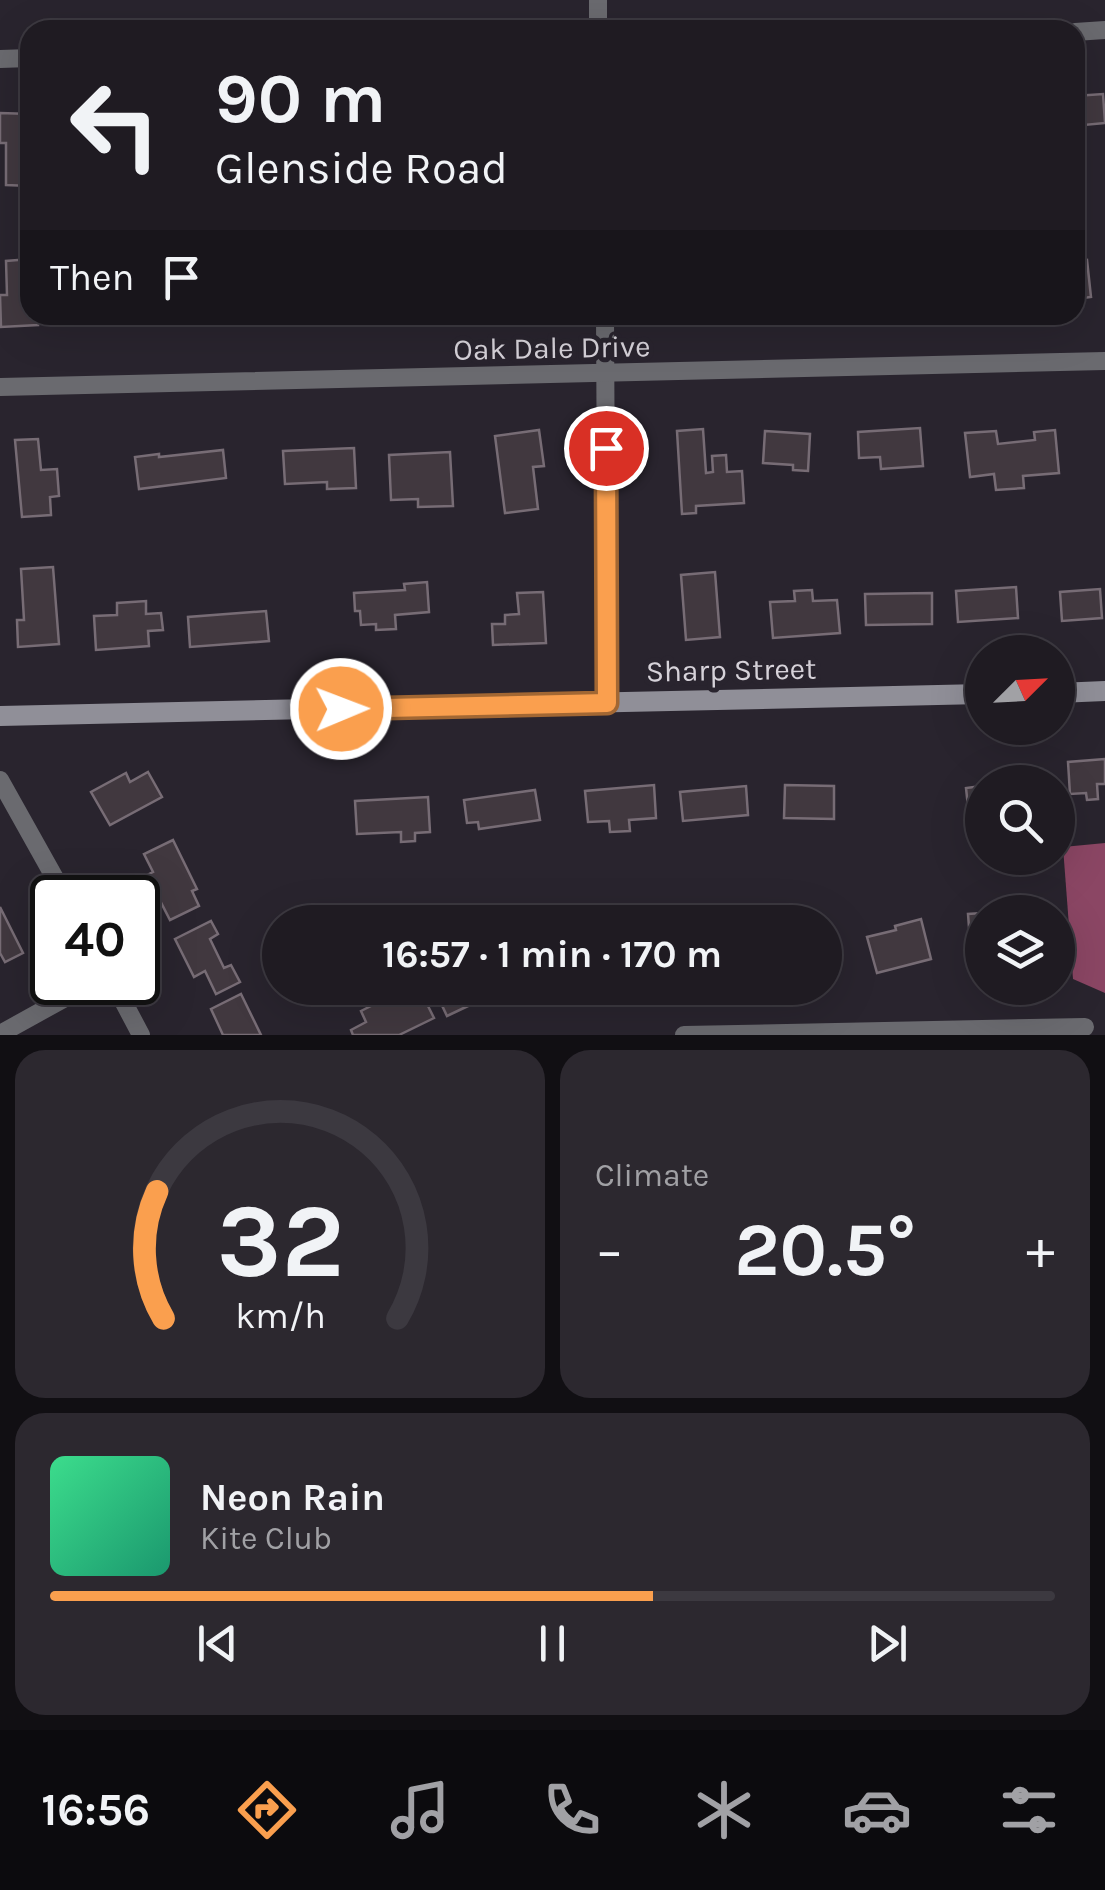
<!DOCTYPE html>
<html lang="en">
<head>
<meta charset="utf-8">
<style>
  body { margin:0; font-family:Karla,sans-serif; background:#2c282f; color:#f1f3f6; height:100vh; display:flex; flex-direction:column; font-size:38px; white-space:nowrap }
  * { box-sizing:border-box; margin:0 }
  p { font-size:32px; color:#a1a1a5 }
  .icon { flex:none; width:55px; height:55px; fill:none; stroke:currentColor; stroke-width:2; stroke-linecap:round; stroke-linejoin:round }
  .map { position:relative; height:1035px; overflow:hidden }
  .details { display:flex; flex-direction:column; gap:15px; padding:15px; background:#110f13; flex:1 }
  .details>* { flex:none }
  .banner { position:absolute; left:20px; top:20px; width:1065px; height:305px; border-radius:30px; box-shadow:0 10px 40px #0002,0 0 0 2px #3c3940; background:#1f1b22; color:#f1f3f6; overflow:hidden }
  .needle { width:65px; rotate:66deg }
  .tools { position:absolute; left:965px; top:635px; display:grid; gap:20px }
  .tools a { display:grid; place-items:center; width:110px; height:110px; border-radius:50%; background:#1f1b22; box-shadow:0 10px 40px #0002,0 0 0 2px #3c3940; font-size:50px }
  .speed { position:absolute; left:30px; top:875px; display:flex; gap:20px; font-size:50px; font-weight:700; text-align:center }
  .speed>* { display:grid; place-content:center; width:130px; height:130px; border-radius:50%; background:#1f1b22; box-shadow:0 10px 40px #0002,0 0 0 2px #3c3940; line-height:1 }
  .speed .limit { border:5px solid #111; border-radius:15px; background:#fff; color:#111 }
  .pin { position:absolute; display:grid; place-items:center; width:85px; height:85px; color:#fff; margin:-42px; border:5px solid #fff; border-radius:50%; box-shadow:0 2px 10px #0007 }
  .me { position:absolute; width:110px; margin:-55px; rotate:89deg; stroke-linejoin:round; filter:drop-shadow(0 0 8px #0008) }
  .turn { display:flex; align-items:center; gap:35px; height:210px; padding:0 30px; font-size:45px }
  .turn .icon { width:130px; height:130px; stroke-width:2.5 }
  .turn b { display:block; font-size:70px; line-height:85px }
  .then { display:flex; align-items:center; height:95px; padding:0 30px; background:#0003; gap:20px; font-size:38px }
  .big { font-size:75px; font-weight:700; line-height:1.1 }
  .details .card { flex:1; display:flex; flex-direction:column; justify-content:center; gap:15px; min-width:0; padding:0 35px; border-radius:30px; background:#2c282f }
  .details .dial { align-items:center; gap:0 }
  .dial svg { height:260px; overflow:visible; fill:none; stroke:#3c3940; stroke-width:7; stroke-linecap:round; text-anchor:middle }
  .dial text { fill:#f1f3f6; stroke:none }
  .song { display:flex; align-items:center; gap:30px }
  .cover { width:120px; height:120px; border-radius:15px; background:linear-gradient(135deg,hsl(150 70% 55%),hsl(160 70% 35%)) }
  .played { height:10px; border-radius:5px; background:linear-gradient(90deg,#fa9f4e 60%,#3c3940 60%) }
  .keys { display:flex; justify-content:space-around; direction:ltr }
  .heat { display:flex; justify-content:space-between; align-items:center; font-size:55px; direction:ltr }
  .details .tiles { flex:1; display:grid; gap:15px; grid-template-columns:1fr 1fr }
  .card:last-child { grid-column:span 2 }
  .trip { position:absolute; left:262px; top:905px; width:580px; height:100px; border-radius:50px; background:#1f1b22; box-shadow:0 10px 40px #0002,0 0 0 2px #3c3940; font-weight:700; line-height:100px; text-align:center }
  .tabs { display:flex; height:160px; justify-content:space-around; align-items:center; background:#0c0b0e; color:#a1a1a5 }
  .tabs .icon { width:70px; height:70px }
  .tabs .selected { color:#fa9f4e }
  .tabs b { font-size:45px; color:#f1f3f6 }
  .map>svg:first-child { display:block }
  .forest { fill:#8b4664 }
  .building { fill:#41383f; stroke:#776c75; stroke-width:2.5 }
  .lines { fill:none; stroke-linecap:round; stroke-linejoin:round }
  .street { stroke:#6a6a6f; stroke-width:18 }
  .secondary { stroke:#908f98; stroke-width:20 }
  .route-casing { stroke:#a26733; stroke-width:25 }
  .route { stroke:#fa9f4e; stroke-width:18 }
  .labels { text-anchor:middle; stroke-width:10; stroke-linejoin:round; paint-order:stroke }
  .street-label { font-size:30px; fill:#d6d2d9; stroke:#29242e }
</style>
</head>
<body>
<div class="map">
<svg width="1105" height="1035" viewBox="0 0 1105 1035">
  <rect width="100%" height="100%" fill="#29242e"/>
  <path class="forest" d="M1105,843V993L1073,979L1063,847Z"/>
  <g class="building">
    <path d="M1103,94L1105,123L1083,125L1084,131L1075,132V96Z"/>
    <path d="M0,113L30,114V186L6,185V143H0Z"/>
    <path d="M30,259V315H37L38,325L1,327L0,295H7L6,261Z"/>
    <path d="M1087,260L1091,297L1075,299V262Z"/>
    <path d="M81,315H142V317L82,322Z"/>
    <path d="M920,428L923,466L881,469L880,457L859,458L858,432Z"/>
    <path d="M703,429L706,473L713,472L712,456L726,455L727,472L742,471L744,503L696,506V513L682,514L677,431Z"/>
    <path d="M539,430L544,466L533,467L538,509L505,513L495,436Z"/>
    <path d="M1055,430L1059,473L1023,476L1024,488L996,490L994,474L970,477L965,433L996,431L998,444L1035,440L1034,432Z"/>
    <path d="M765,431L810,434L808,471L793,470V465L763,463Z"/>
    <path d="M38,439L41,470L57,469L59,496L50,497L51,515L22,517L15,440Z"/>
    <path d="M354,448L356,488L327,489V482L285,484L283,451Z"/>
    <path d="M223,450L226,478L139,489L135,457L159,454V457Z"/>
    <path d="M450,452L453,506L418,507V499L391,500L389,455Z"/>
    <path d="M53,567L59,644L18,647L17,620H24L21,569Z"/>
    <path d="M715,572L720,637L686,640L681,575Z"/>
    <path d="M427,582L429,612L395,615L396,629L376,630V624L361,625L360,611H355L354,593L405,590L404,584Z"/>
    <path d="M1016,587L1018,618L958,622L956,591Z"/>
    <path d="M1100,589L1102,618L1062,621L1060,592Z"/>
    <path d="M812,590L813,601L837,600L840,633L773,638L770,602L795,601L794,591Z"/>
    <path d="M543,592L546,643L493,645L492,624H505V615L519,614L517,593Z"/>
    <path d="M932,593V624L866,625L865,594Z"/>
    <path d="M146,601V614L161,613L163,630L148,631L149,646L96,650L94,616L117,615V603Z"/>
    <path d="M266,611L269,641L190,647L188,617Z"/>
    <path d="M1105,759V784H1097L1098,799L1087,800L1086,793L1070,794L1068,762Z"/>
    <path d="M148,772L162,797L110,825L91,792L126,773L130,782Z"/>
    <path d="M654,785L656,818L629,820L630,831L610,832L609,821L588,822L585,791Z"/>
    <path d="M785,785L834,786V819L784,818Z"/>
    <path d="M746,786L748,815L683,821L680,792Z"/>
    <path d="M982,786V815L969,816L966,788Z"/>
    <path d="M535,790L540,820L479,829L478,822L467,823L464,800Z"/>
    <path d="M428,797L430,832L415,833V841L401,842V832L357,834L355,801Z"/>
    <path d="M173,840L197,889L192,891L199,906L170,920L147,875L153,872L144,854Z"/>
    <path d="M0,907L23,953L5,962L0,953Z"/>
    <path d="M982,913V954H971L968,914Z"/>
    <path d="M921,919L931,959L877,973L867,937L896,930L895,926Z"/>
    <path d="M211,921L218,934L210,939L224,968L231,965L240,982L216,994L205,971L194,977L175,939Z"/>
    <path d="M419,988L434,1018L399,1035H353L351,1030L366,1022L361,1011L385,999L387,1003Z"/>
    <path d="M446,988H506L447,1016L438,997L448,992Z"/>
    <path d="M241,994L261,1035H223L211,1009Z"/>
  </g>
  <g class="lines">
    <g class="street">
      <path d="M598,0V30"/>
      <path d="M1075,32L1105,30"/>
      <path d="M0,59L30,58"/>
      <path d="M605,315L607,703"/>
      <path d="M0,387L1105,361"/>
      <path d="M0,780L66,898"/>
      <path d="M113,982L141,1035"/>
      <path d="M0,1034L94,982"/>
      <path d="M684,1035L1085,1027"/>
    </g>
    <g class="secondary">
      <path d="M1058,693L1105,691"/>
      <path d="M0,716L982,694"/>
    </g>
  </g>
  <g class="lines">
    <defs>
      <path id="route" d="M341,709L607,703L606,448"/>
    </defs>
    <use href="#route" class="route-casing"/>
    <use href="#route" class="route"/>
  </g>
  <g class="labels">
    <g class="street-label">
      <text transform="translate(552 348) rotate(-1)" y="10">Oak Dale Drive</text>
      <text transform="translate(731 670) rotate(-1)" y="10">Sharp Street</text>
    </g>
  </g>
</svg>
<div class="tools">
<a><svg class="needle" viewBox="-14 -14 28 28"><path d="M0-13l5 13h-10z" fill="#e53935"/><path d="M0 13l5-13h-10z" fill="#a1a1a5"/></svg></a>
<a><svg class="icon" aria-label="search" viewBox="0 0 24 24"><circle cx="10" cy="10" r="6"/><path d="M15 15l6 6"/></svg></a>
<a><svg class="icon" aria-label="layers" viewBox="0 0 24 24"><path d="M12 4l9 5-9 5-9-5zM3 14l9 5 9-5"/></svg></a>
</div>
<div class="speed"><div class="limit">40</div></div>
<div class="pin" style="left:606px;top:448px;background:#d93025"><svg class="icon" aria-label="arrive" viewBox="0 0 24 24"><path d="M6 21V4h12l-3 4 3 4H6"/></svg></div>
<svg class="me" style="left:341px;top:709px" viewBox="-20 -20 40 40"><circle r="17" fill="#fa9f4e" stroke="#fff" stroke-width="3"/><path d="M0-11L8 9 0 5-8 9z" fill="#fff"/></svg>
<div class="trip">16:57 · 1 min · 170 m</div>
<div class="banner">
<div class="turn"><svg class="icon" aria-label="left" viewBox="0 0 24 24"><path d="M17 20v-9H6M10 6l-5 5 5 5"/></svg><div><b>90 m</b>Glenside Road</div></div>
<div class="then">Then<svg class="icon" aria-label="arrive" viewBox="0 0 24 24"><path d="M6 21V4h12l-3 4 3 4H6"/></svg></div>
</div>
</div>
<section class="details">
<div class="tiles">
<div class="card dial"><svg viewBox="0 0 100 80">
<path d="M14 69A42 42 0 1 1 86 69"/>
<path d="M14 69A42 42 0 0 1 12 30" stroke="#fa9f4e"/>
<text x="50" y="56" font-size="32" font-weight="700">32</text>
<text x="50" y="72" font-size="11">km/h</text>
</svg></div>
<div class="card"><p>Climate</p>
<div class="heat"><a>−</a><b class="big">20.5°</b><a>+</a></div>
</div>
<div class="card">
<div class="song"><i class="cover"></i><div><b>Neon Rain</b><p>Kite Club</p></div></div>
<div class="played"></div>
<div class="keys"><svg class="icon" aria-label="previous" viewBox="0 0 24 24"><path d="M18 5L8 12l10 7zM5 5v14"/></svg><svg class="icon" aria-label="pause" viewBox="0 0 24 24"><path d="M8 5v14M16 5v14"/></svg><svg class="icon" aria-label="next" viewBox="0 0 24 24"><path d="M6 5l10 7-10 7zM19 5v14"/></svg></div>
</div>
</div>
</section>
<nav class="tabs">
<b>16:56</b>
<svg class="icon selected" aria-label="directions" viewBox="0 0 24 24"><path d="M12 3l9 9-9 9-9-9zM9 14v-3h6M13 9l2 2-2 2"/></svg>
<svg class="icon" aria-label="music" viewBox="0 0 24 24"><path d="M9 18V5l10-2v13"/><circle cx="6" cy="18" r="3"/><circle cx="16" cy="16" r="3"/></svg>
<svg class="icon" aria-label="phone" viewBox="0 0 24 24"><path d="M5 4h4l2 5-3 2q2 4 5 5l2-3 5 2v4C11 20 4 13 5 4z"/></svg>
<svg class="icon" aria-label="climate" viewBox="0 0 24 24"><path d="M12 3v18M4 7l16 10M4 17L20 7"/></svg>
<svg class="icon" aria-label="car" viewBox="0 0 24 24"><path d="M5 17H2v-5l4-1 3-4h7l3 4 3 1v5h-3M9 17h6M6 11h13"/><circle cx="7" cy="17" r="2"/><circle cx="17" cy="17" r="2"/></svg>
<svg class="icon" aria-label="filters" viewBox="0 0 24 24"><path d="M4 7h16M4 17h16"/><circle cx="9" cy="7" r="2"/><circle cx="15" cy="17" r="2"/></svg>
</nav>
</body>
</html>
